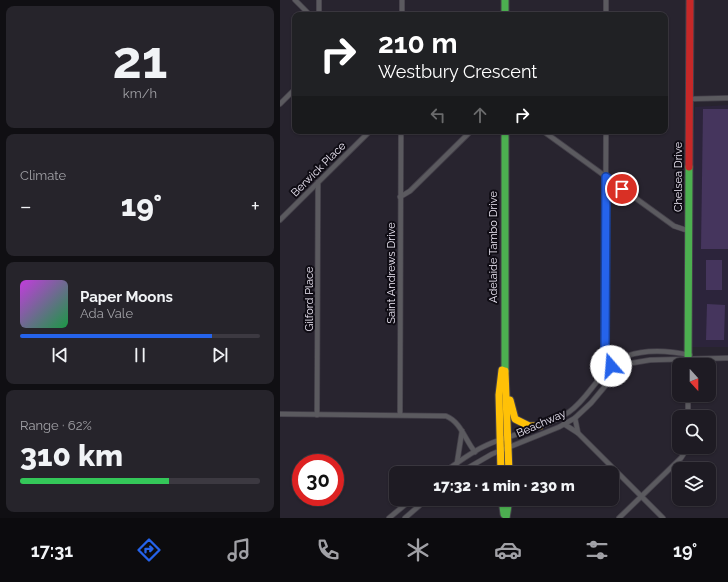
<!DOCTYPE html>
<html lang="en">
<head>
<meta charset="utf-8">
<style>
  body { margin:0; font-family:Raleway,sans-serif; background:#26242b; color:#f1f3f6; height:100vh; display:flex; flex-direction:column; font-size:15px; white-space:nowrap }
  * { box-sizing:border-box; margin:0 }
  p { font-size:13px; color:#a1a1a6 }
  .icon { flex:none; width:22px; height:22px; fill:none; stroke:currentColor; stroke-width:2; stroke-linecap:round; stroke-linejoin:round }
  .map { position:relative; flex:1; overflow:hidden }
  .drawer { display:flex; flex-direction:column; gap:6px; padding:6px; background:#100f13; width:280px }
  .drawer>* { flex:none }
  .banner { position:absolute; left:12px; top:12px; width:376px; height:122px; border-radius:8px; box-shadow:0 1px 3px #0004,0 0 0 1px #3c3941; background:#202124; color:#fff; overflow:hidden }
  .needle { width:26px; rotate:159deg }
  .controls { position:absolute; left:392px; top:358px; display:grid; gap:8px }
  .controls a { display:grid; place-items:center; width:44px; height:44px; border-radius:8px; background:#1e1b23; box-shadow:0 1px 3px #0004,0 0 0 1px #3c3941; font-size:20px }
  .speed { position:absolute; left:12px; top:454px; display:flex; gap:8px; font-size:20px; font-weight:700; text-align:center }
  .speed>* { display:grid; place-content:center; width:52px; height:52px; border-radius:50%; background:#1e1b23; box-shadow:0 1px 3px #0004,0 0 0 1px #3c3941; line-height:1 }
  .speed .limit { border:6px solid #d22; background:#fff; color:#111 }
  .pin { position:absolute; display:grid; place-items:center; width:34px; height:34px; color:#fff; margin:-17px; border:2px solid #fff; border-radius:50%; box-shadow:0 1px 4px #0007 }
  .me { position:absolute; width:44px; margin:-22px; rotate:342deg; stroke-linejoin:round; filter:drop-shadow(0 0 3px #0008) }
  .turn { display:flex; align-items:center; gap:14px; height:84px; padding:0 20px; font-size:18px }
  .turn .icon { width:52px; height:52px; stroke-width:2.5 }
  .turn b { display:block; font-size:28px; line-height:34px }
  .lanes { display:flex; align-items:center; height:38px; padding:0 20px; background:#0003; justify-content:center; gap:20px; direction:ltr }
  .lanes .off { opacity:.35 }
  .big { font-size:30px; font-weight:800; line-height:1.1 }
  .drawer .widget { flex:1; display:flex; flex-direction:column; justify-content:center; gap:6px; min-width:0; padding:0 14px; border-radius:8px; background:#26242b }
  .drawer .dial { align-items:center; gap:0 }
  .dial b { font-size:52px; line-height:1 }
  .song { display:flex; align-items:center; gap:12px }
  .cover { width:48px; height:48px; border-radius:6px; background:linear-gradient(135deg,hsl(290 70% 55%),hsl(140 70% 35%)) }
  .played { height:4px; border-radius:2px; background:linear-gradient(90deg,#2563eb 80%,#3c3941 80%) }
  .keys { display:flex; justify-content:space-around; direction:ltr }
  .heat { display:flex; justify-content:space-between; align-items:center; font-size:22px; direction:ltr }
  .charge { height:6px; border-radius:3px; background:linear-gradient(90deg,#34c759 62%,#3c3941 0) }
  .trip { position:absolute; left:109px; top:466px; width:230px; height:40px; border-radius:8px; background:#1e1b23; box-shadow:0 1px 3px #0004,0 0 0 1px #3c3941; font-weight:800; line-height:40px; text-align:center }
  .dock { display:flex; height:64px; justify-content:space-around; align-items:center; background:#0c0b0e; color:#a1a1a6 }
  .dock .icon { width:28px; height:28px }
  .dock .selected { color:#2563eb }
  .dock b { font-size:18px; color:#f1f3f6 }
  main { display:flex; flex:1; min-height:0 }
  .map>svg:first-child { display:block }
  .built { fill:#2c243b }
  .green { fill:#45355d }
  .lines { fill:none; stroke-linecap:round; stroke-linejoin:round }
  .street-casing { stroke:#44404a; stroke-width:6 }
  .fast-casing { stroke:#44404a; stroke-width:9 }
  .slow-casing { stroke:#44404a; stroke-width:9 }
  .jam-casing { stroke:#44404a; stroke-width:9 }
  .street { stroke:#5b5a5f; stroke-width:4.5 }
  .fast { stroke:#4caf50; stroke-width:7 }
  .slow { stroke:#ffc107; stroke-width:7 }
  .jam { stroke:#c62828; stroke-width:7 }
  .route-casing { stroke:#184099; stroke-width:10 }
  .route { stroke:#2563eb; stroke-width:7 }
  .labels { text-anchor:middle; stroke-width:4; stroke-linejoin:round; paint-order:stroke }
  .street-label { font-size:11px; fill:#ede8f5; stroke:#0f0c14 }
</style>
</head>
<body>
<main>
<section class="drawer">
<div class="widget dial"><b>21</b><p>km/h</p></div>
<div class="widget"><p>Climate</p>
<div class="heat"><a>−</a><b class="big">19°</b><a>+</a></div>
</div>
<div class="widget">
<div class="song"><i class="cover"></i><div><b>Paper Moons</b><p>Ada Vale</p></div></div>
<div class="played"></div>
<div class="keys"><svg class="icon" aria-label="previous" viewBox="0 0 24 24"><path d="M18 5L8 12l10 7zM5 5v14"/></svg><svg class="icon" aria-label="pause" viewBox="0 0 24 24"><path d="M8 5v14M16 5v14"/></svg><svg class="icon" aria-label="next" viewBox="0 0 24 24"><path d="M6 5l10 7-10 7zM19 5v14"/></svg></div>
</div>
<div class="widget"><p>Range · 62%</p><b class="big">310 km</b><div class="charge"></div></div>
</section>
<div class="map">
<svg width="448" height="518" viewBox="0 0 448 518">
  <rect width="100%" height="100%" fill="#28242f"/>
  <path class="built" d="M448,105V347H406L415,107Z"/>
  <g class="green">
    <path d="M423,109H448V249H421Z"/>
    <rect x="426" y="260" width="16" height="30"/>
    <path d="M427,304L445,305L444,340H426Z"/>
  </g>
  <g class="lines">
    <defs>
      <g id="street">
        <path d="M15,0L30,15"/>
        <path d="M39,15V0"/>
        <path d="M122,15V0"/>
        <path d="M326,15V0"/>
        <path d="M409,99L448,98"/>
        <path d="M0,104L15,89"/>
        <path d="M263,131L394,226L409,231"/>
        <path d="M326,131L325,349L329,361L337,372"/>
        <path d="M120,197L130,191L191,131"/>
        <path d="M0,220L90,131"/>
        <path d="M408,395V417"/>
        <path d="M0,414L166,416C181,422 185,440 195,452"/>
        <path d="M120,414L121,131"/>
        <path d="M37,415L38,182"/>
        <path d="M295,418L298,433"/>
        <path d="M284,424L298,433L383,518"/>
        <path d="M177,463L182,431"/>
        <path d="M163,473C177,463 191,452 207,445C234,433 264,429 289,412C311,397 321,366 347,356C366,349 391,351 410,355"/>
        <path d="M179,473L212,454L279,427L295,418L311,403L337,372L352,363L370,360L448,358"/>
        <path d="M109,518L132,499"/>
        <path d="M125,518L147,499"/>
        <path d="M339,518L401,458L408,447"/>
      </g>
      <g id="fast">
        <path d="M225,0V15"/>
        <path d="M408,365L409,167"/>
        <path d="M225,371V131"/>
        <path d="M187,473L197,470L207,473"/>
        <path d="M222,499L224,514"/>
        <path d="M226,518L229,499"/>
      </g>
      <g id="slow">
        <path d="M225,371L229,473"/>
        <path d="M230,400L235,419L249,426H260"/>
        <path d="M221,473L219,395L222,370"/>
      </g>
      <path id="jam" d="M409,167L410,0"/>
    </defs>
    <use href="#street" class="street-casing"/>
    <use href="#fast" class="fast-casing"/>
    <use href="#slow" class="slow-casing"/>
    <use href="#jam" class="jam-casing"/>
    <use href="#street" class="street"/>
    <use href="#fast" class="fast"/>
    <use href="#slow" class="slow"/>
    <use href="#jam" class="jam"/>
  </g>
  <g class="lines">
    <defs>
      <path id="route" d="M331,366L325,349L326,177L342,189"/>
    </defs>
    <use href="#route" class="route-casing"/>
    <use href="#route" class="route"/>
  </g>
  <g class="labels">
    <g class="street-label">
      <text transform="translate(38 169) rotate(-45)" y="4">Berwick Place</text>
      <text transform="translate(398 177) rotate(-90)" y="4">Chelsea Drive</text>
      <text transform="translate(213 247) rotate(-90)" y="4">Adelaide Tambo Drive</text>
      <text transform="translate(111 273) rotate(-90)" y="4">Saint Andrews Drive</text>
      <text transform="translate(29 299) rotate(-90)" y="4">Gilford Place</text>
      <text transform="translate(261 423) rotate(-24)" y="4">Beachway</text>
    </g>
  </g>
</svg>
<div class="controls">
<a><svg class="needle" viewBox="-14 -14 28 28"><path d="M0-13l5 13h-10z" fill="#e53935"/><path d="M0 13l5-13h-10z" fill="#a1a1a6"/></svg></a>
<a><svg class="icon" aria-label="search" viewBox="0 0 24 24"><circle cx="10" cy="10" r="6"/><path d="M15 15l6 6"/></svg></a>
<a><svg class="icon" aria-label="layers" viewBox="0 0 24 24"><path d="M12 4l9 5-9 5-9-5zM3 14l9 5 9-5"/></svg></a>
</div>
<div class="speed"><div class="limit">30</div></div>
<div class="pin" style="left:342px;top:189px;background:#d93025"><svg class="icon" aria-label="arrive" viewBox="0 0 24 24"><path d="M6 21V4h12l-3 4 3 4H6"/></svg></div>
<svg class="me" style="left:331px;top:366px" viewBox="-20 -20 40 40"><circle r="19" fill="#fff"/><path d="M0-13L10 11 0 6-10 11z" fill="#2563eb"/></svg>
<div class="trip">17:32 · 1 min · 230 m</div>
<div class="banner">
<div class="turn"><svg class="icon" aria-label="right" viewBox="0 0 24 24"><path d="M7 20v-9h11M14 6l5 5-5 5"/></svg><div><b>210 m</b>Westbury Crescent</div></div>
<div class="lanes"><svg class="icon off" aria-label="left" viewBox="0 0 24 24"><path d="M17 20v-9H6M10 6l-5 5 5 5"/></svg><svg class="icon off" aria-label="ahead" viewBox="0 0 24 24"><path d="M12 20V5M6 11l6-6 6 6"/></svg><svg class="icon" aria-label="right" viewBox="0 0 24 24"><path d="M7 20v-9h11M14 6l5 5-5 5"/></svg></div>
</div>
</div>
</main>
<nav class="dock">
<b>17:31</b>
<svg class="icon selected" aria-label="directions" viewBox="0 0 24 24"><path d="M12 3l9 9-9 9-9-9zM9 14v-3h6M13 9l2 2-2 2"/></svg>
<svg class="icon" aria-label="music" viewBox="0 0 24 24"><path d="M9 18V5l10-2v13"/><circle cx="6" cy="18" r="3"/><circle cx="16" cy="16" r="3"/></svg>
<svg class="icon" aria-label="phone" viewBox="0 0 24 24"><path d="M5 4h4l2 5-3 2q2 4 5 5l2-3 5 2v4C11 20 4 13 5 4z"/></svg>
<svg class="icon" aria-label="climate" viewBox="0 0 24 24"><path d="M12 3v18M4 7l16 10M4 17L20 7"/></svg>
<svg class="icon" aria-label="car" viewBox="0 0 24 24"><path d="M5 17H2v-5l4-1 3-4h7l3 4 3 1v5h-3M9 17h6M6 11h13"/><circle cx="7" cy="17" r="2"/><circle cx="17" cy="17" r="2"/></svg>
<svg class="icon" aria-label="filters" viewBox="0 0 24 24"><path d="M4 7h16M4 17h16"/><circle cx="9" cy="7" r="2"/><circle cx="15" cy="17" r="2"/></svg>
<b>19°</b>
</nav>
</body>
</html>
